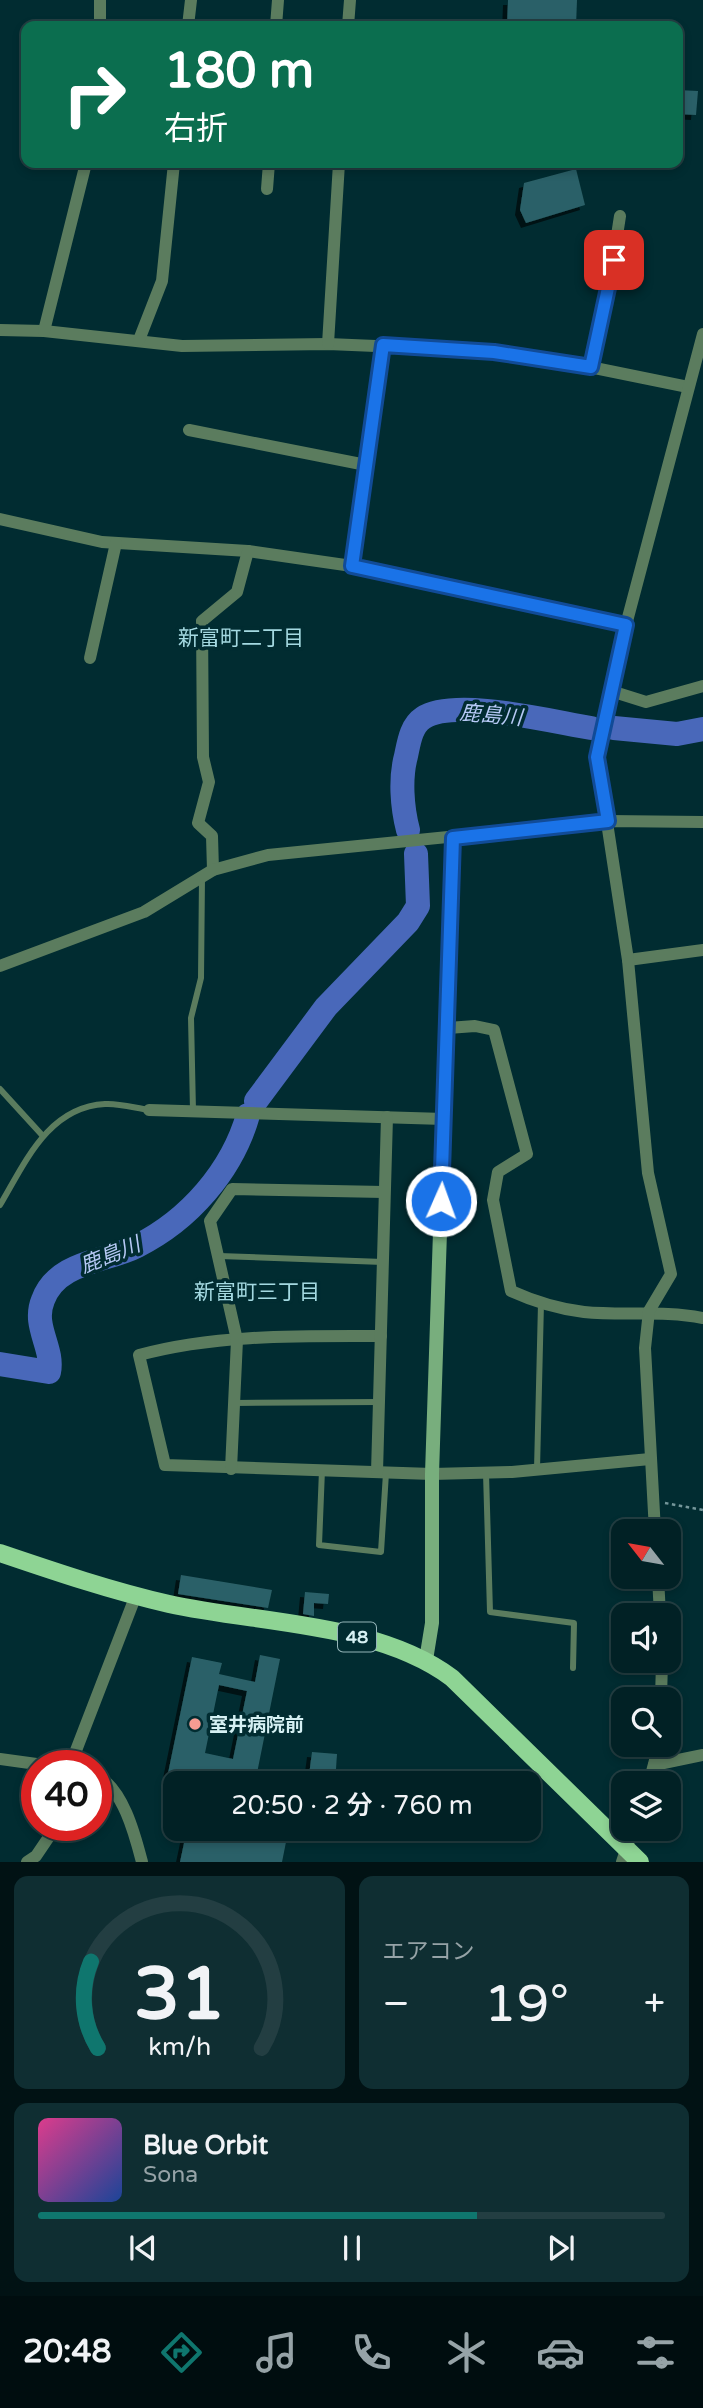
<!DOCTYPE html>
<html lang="ja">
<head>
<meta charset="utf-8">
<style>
  body { margin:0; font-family:"Varela Round","Noto Sans JP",sans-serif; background:#0f2e32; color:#f1f3f6; height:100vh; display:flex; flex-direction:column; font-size:26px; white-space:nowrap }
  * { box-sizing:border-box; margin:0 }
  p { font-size:23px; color:#96a3a7 }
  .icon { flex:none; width:38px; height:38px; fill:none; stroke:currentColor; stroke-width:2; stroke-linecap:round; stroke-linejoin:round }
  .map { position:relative; height:1862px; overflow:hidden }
  .side { display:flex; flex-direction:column; gap:14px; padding:14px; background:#011214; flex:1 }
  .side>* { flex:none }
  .guide { position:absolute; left:21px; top:21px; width:662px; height:147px; border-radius:14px; box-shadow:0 4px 10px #0003,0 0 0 2px #233e42; background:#0b6e4f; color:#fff; overflow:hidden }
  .needle { width:46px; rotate:301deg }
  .buttons { position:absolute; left:611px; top:1519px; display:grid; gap:14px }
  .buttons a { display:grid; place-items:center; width:70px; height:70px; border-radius:14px; background:#012125; box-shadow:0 4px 10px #0003,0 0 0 2px #233e42; font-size:35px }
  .speed { position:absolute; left:21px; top:1750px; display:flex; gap:14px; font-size:35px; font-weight:700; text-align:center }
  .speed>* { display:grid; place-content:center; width:91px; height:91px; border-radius:50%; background:#012125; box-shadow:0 4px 10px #0003,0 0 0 2px #233e42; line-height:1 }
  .speed .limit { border:10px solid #d22; background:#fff; color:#111 }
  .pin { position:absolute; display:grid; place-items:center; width:60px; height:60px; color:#fff; margin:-30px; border-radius:14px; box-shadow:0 4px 10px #0006 }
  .me { position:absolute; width:77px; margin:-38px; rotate:2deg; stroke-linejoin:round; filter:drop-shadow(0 0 5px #0008) }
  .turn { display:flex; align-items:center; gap:24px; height:147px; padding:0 28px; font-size:32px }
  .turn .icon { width:91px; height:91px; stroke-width:2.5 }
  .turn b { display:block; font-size:49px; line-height:60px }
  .big { font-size:52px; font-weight:600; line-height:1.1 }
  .side .widget { flex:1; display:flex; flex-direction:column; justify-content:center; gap:10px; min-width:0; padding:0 24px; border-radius:14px; background:#0f2e32 }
  .side .dial { align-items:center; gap:0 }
  .dial svg { height:182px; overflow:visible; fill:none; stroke:#233e42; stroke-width:7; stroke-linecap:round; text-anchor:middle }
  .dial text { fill:#f1f3f6; stroke:none }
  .song { display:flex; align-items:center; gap:21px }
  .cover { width:84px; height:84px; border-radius:10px; background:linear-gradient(135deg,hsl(330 70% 55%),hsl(220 70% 35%)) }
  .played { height:7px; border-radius:4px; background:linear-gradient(90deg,#0f766e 70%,#233e42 70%) }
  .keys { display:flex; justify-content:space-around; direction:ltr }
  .heat { display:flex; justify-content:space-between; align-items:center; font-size:38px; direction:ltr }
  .side .tiles { flex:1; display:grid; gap:14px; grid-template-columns:1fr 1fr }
  .widget:last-child { grid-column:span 2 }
  .trip { position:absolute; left:163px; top:1771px; width:378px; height:70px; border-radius:14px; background:#012125; box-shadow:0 4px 10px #0003,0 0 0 2px #233e42; font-weight:600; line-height:70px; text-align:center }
  .tab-bar { display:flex; height:112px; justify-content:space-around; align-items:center; background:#000d0f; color:#96a3a7 }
  .tab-bar .icon { width:49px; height:49px }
  .tab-bar .current { color:#0f766e }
  .tab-bar b { font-size:32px; color:#f1f3f6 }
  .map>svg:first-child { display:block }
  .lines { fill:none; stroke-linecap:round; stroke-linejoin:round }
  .river { stroke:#4968ba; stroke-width:24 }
  .building { fill:#2c6067; fill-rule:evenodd; filter:url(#shadow) }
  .path { stroke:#74969a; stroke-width:2.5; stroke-dasharray:3.5 3.5; stroke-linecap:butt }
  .lane { stroke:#5b7c5e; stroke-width:6 }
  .street { stroke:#5b7c5e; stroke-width:12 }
  .secondary { stroke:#78ae7d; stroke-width:14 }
  .primary { stroke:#8ed494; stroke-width:18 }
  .route-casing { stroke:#114b97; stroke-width:18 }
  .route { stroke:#1a73e8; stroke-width:12 }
  .poi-dot { fill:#f59c92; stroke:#012c31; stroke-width:2.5 }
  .labels { text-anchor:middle; stroke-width:7; stroke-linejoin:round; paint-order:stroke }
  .shield { fill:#012c31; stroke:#95b5b9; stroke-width:2 }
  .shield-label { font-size:18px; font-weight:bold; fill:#d5f0f3 }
  .poi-label { font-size:19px; font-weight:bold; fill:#d5f0f3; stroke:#012c31; text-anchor:start }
  .neighbourhood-label { font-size:21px; fill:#a4d9e1; stroke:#012c31 }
  .water-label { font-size:21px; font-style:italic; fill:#b6c9f5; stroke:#012c31 }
</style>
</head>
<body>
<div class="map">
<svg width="703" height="1862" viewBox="0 0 703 1862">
  <defs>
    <filter id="shadow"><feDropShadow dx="-5" dy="5" stdDeviation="0" flood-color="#0009"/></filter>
  </defs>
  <rect width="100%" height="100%" fill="#012c31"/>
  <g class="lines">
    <g class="river">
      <path d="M614,728L677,734L703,729"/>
      <path d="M408,830C402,807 400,778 406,756C409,742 411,726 423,718C454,697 553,722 591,728"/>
      <path d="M256,1101L326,1007L408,922L418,906L416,854"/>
      <path d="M0,1364L49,1372C54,1348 32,1326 43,1300C57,1261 106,1262 137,1246C189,1220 232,1171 248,1115"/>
    </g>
  </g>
  <g class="building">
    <path d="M508,0H577L576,26H507Z"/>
    <path d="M677,90L698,91L696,115L677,114Z"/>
    <path d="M576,169L585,205L526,223L520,210L524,183Z"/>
    <path d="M181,1575L272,1590L268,1608L178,1594Z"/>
    <path d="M305,1592L329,1594L328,1604L314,1603V1616L303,1614Z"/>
    <path d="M260,1655L280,1659L255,1783H166L192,1657L222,1663L219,1674L255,1682ZM219,1685L247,1691L233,1759L205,1753Z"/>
    <path d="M312,1752L337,1754L335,1783H308Z"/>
    <path d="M187,1829H274L288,1832L282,1862H180Z"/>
  </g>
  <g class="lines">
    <path class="path" d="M665,1503L703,1510"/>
    <g class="lane">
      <path d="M0,1089L42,1135"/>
      <path d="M193,1111L191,1018L201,978L202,877"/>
      <path d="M0,1205C25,1163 48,1107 105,1104C119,1103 135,1108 149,1110"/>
      <path d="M219,1256L383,1262"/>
      <path d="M234,1403L379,1402"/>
      <path d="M537,1469L541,1303"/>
      <path d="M322,1470L319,1545L381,1552L386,1473"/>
      <path d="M486,1473L490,1612L574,1623L573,1668"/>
    </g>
    <g class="street">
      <path d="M100,26V0"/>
      <path d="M188,26L191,0"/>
      <path d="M276,26L278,0"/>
      <path d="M348,26L350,0"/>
      <path d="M267,189L269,163"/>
      <path d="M0,330L44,331L182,346L328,344L471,350L575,364L688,387"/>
      <path d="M44,331L86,163"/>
      <path d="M139,340L162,281L174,163"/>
      <path d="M328,344L339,163"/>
      <path d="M591,367L610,281L620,216"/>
      <path d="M189,430L366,465"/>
      <path d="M0,519L102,542L248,551"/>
      <path d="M352,566L383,345"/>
      <path d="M90,658L116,543"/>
      <path d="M611,691L646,702L703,686"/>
      <path d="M213,870L212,836L198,823L209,782L203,757L202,621L237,592L248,551L352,566L626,625"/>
      <path d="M628,960L703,950"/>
      <path d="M0,966L144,912L213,870L268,855L608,821L703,822"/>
      <path d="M448,1028L475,1026L494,1030L527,1154L498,1172L493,1200L511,1291C533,1301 559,1309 584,1312C624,1316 663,1310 703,1318"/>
      <path d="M149,1110L444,1119"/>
      <path d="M381,1336C302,1336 216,1334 139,1355L165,1465L432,1474L512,1472L650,1459"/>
      <path d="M231,1469L237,1340L210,1221L232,1189L384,1192"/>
      <path d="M377,1472L387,1117"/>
      <path d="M655,1531L645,1348L649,1311L671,1274L648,1173L628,960L597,757L626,625L703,334"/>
      <path d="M658,1577L660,1615"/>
      <path d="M661,1699L662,1661"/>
      <path d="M0,1759L51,1766"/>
      <path d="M654,1765L703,1755"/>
      <path d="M70,1766L136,1595"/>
      <path d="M96,1775C123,1788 135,1835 142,1862"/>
      <path d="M649,1783L659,1745"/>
      <path d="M27,1862L36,1856L57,1825"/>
      <path d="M622,1862L633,1829"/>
    </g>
    <path class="secondary" d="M426,1660L432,1623V1474L453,838"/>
    <path class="primary" d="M0,1553C56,1572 112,1591 169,1604C260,1624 377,1622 452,1678L640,1862"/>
  </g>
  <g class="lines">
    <defs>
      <path id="route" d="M441,1201L453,838L608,821L597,757L626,625L352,566L383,345L494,352L591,367L614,260"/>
    </defs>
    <use href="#route" class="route-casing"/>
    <use href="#route" class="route"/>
  </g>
  <circle class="poi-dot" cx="195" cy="1724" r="7"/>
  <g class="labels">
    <rect class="shield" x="338" y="1622.5" width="38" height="29" rx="5"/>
    <g class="shield-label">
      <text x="357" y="1643">48</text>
    </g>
    <g class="poi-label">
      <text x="209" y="1731">室井病院前</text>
    </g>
    <g class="neighbourhood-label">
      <text x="241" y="645">新富町二丁目</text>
      <text x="257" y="1299">新富町三丁目</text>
    </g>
    <g class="water-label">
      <text transform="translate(491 715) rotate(5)" y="7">鹿島川</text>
      <text transform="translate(110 1255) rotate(-22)" y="7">鹿島川</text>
    </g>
  </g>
</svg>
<div class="buttons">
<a><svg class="needle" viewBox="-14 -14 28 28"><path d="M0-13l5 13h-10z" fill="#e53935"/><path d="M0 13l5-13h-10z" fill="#96a3a7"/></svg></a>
<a><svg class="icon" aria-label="sound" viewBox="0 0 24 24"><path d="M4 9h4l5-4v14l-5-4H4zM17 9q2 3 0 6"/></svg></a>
<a><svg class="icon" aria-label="search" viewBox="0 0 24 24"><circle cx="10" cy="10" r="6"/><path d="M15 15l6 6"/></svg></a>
<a><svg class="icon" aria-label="layers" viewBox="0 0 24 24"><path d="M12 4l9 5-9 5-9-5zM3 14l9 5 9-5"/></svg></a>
</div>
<div class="speed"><div class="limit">40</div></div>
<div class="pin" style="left:614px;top:260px;background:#d93025"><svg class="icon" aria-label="arrive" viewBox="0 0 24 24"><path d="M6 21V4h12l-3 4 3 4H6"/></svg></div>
<svg class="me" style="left:441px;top:1201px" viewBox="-20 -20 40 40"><circle r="17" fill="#1a73e8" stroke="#fff" stroke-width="3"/><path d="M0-11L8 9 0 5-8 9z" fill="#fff"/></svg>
<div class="trip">20:50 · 2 分 · 760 m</div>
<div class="guide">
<div class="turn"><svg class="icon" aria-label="right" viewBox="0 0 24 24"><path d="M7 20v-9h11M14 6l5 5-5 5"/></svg><div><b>180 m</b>右折</div></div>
</div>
</div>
<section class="side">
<div class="tiles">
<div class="widget dial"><svg viewBox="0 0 100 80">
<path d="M14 69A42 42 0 1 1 86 69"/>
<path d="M14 69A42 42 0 0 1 11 31" stroke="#0f766e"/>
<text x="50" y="56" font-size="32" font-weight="700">31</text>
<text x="50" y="72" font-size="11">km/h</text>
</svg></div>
<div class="widget"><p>エアコン</p>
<div class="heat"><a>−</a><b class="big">19°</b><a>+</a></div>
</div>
<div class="widget">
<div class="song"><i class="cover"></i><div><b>Blue Orbit</b><p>Sona</p></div></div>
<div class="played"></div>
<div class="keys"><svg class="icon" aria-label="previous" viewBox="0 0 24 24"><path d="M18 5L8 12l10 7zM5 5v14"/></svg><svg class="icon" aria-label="pause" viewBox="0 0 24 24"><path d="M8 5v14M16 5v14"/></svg><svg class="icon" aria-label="next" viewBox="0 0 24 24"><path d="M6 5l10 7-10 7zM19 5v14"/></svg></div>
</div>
</div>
</section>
<nav class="tab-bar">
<b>20:48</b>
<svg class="icon current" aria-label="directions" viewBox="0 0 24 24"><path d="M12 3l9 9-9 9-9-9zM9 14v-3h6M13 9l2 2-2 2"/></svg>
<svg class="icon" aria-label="music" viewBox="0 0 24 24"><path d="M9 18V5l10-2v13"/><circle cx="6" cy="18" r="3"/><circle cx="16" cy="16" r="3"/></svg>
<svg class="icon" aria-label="phone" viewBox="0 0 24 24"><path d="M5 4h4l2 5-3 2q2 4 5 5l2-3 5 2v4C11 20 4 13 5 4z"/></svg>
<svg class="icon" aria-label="climate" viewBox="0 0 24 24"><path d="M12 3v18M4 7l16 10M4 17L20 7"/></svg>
<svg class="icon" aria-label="car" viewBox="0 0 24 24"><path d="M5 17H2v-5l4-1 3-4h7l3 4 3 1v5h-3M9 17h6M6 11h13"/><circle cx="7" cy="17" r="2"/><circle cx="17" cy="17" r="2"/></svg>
<svg class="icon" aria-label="filters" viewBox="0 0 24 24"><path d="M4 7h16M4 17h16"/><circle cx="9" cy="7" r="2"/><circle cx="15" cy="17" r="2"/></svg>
</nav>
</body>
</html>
